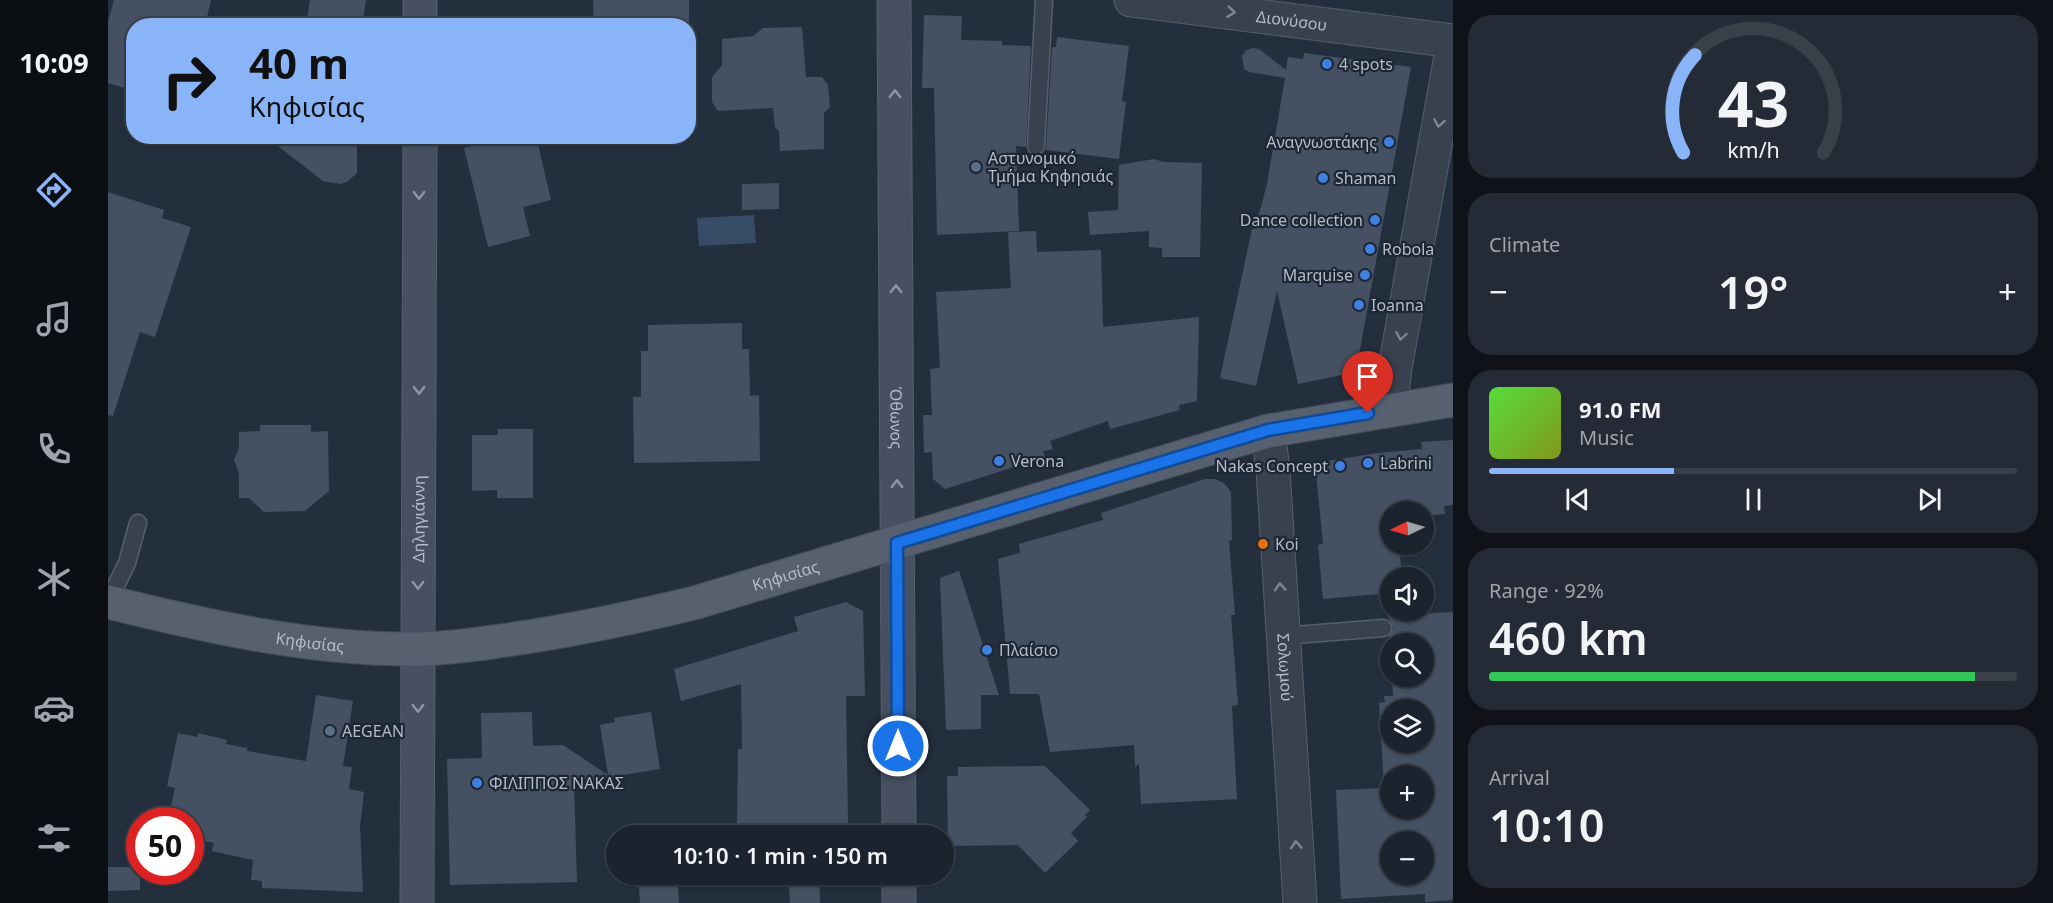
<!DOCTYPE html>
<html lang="en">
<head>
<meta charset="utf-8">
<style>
  body { margin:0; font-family:"Noto Sans",sans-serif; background:#242b36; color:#f1f3f6; height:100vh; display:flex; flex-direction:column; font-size:22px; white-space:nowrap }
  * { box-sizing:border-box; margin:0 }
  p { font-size:20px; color:#a0a4aa }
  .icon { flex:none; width:33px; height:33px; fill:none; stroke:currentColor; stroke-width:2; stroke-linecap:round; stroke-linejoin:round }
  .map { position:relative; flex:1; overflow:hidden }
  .details { display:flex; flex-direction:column; gap:15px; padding:15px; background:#0f1319; width:600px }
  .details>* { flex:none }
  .hud { position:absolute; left:18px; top:18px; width:570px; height:126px; border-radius:24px; box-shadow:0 2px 4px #0004,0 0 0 2px #39404a; background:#8ab4f8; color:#111; overflow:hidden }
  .needle { width:39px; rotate:265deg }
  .controls { position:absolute; left:1272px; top:501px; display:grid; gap:12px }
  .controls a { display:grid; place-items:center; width:54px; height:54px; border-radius:50%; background:#1b232e; box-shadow:0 2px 4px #0004,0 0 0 2px #39404a; font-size:30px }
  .speed { position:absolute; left:18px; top:807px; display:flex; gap:12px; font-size:30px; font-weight:700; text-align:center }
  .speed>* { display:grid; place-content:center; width:78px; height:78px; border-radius:50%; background:#1b232e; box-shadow:0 2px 4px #0004,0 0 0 2px #39404a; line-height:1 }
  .speed .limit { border:9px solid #d22; background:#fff; color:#111 }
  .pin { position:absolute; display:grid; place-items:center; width:51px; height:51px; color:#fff; margin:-62px -26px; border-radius:50% 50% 50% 0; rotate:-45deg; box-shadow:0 0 6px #0007 }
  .pin .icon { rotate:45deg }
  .me { position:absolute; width:66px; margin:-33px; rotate:0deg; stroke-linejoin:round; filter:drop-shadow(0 0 4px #0008) }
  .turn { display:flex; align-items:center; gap:21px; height:126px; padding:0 24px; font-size:27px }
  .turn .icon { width:78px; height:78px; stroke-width:2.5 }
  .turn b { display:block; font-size:42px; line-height:51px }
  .big { font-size:45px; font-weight:600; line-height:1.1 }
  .details .tile { flex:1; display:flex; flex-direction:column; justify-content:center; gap:9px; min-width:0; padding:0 21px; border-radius:24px; background:#242b36 }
  .details .dial { align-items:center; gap:0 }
  .dial svg { height:156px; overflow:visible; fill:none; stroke:#39404a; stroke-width:7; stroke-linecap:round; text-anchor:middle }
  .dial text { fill:#f1f3f6; stroke:none }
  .song { display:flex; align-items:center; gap:18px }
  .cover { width:72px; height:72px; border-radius:9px; background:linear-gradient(135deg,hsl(110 70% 55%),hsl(70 70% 35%)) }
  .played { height:6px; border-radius:3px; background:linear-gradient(90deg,#8ab4f8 35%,#39404a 35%) }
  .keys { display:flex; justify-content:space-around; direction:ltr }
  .heat { display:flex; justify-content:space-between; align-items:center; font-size:33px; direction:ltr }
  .charge { height:9px; border-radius:4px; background:linear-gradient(90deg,#34c759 92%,#39404a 0) }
  .trip { position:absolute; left:498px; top:825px; width:348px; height:60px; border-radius:30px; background:#1b232e; box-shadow:0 2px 4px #0004,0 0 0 2px #39404a; font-weight:600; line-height:60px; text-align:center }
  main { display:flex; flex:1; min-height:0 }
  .menu { display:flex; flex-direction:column; width:108px; justify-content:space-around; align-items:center; background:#0b0e12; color:#a0a4aa }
  .menu .icon { width:42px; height:42px }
  .menu .current { color:#8ab4f8 }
  .menu b { font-size:27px; color:#f1f3f6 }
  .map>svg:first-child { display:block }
  .water { fill:#394c67 }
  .building { fill:#455162; fill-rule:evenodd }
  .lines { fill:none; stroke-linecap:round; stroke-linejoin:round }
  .lane-casing { stroke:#565f6c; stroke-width:19 }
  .street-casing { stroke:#565f6c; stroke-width:35 }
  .secondary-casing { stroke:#565f6c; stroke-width:35 }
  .primary-casing { stroke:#414a57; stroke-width:35 }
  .lane { stroke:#38414e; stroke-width:16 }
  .street { stroke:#38414e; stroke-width:33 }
  .secondary { stroke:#465061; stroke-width:33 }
  .primary { stroke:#56606e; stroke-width:33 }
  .oneway { stroke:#7c8592 }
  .oneway2 { stroke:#8e96a5 }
  .route-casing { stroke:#114b97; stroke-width:15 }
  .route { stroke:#1a73e8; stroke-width:10 }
  .shop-dot { fill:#3f7fe0; stroke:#1d2633; stroke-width:2 }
  .service-dot { fill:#5c6f8a; stroke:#1d2633; stroke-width:2 }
  .food-dot { fill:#e8710a; stroke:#1d2633; stroke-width:2 }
  .labels { text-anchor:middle; stroke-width:4.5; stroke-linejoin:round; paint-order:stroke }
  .street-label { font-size:16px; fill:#b4bcc9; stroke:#1d2633 }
  .poi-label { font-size:16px; fill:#b4bcc9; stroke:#1d2633; text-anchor:start }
</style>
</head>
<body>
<main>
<nav class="menu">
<b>10:09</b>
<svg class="icon current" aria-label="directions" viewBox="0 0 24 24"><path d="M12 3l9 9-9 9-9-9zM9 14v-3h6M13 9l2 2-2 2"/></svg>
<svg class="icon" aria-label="music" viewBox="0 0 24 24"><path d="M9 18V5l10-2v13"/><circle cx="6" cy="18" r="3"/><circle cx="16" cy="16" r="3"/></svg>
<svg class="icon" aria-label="phone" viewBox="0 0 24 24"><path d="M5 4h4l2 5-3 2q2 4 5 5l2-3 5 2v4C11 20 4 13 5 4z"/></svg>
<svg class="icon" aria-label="climate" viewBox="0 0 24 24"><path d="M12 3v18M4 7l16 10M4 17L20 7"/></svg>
<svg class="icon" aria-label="car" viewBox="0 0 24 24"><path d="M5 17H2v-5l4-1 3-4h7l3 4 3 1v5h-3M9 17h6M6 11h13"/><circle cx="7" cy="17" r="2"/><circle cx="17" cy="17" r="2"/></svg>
<svg class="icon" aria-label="filters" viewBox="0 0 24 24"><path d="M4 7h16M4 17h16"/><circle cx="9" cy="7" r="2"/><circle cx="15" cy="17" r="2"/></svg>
</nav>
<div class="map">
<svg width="1345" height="903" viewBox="0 0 1345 903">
  <rect width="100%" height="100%" fill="#242f3e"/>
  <path class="water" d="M646,215L648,243L591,246L589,218Z"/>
  <g class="building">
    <path d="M6,0H103L97,26H26V67L20,89L0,83V22Z"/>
    <path d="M202,0H258L254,26H198Z"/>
    <path d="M485,0H581V26H486Z"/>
    <path d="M816,15L854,16L853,40L894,41V45L923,46L918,147L908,146L911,231L829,235L826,88H814Z"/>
    <path d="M694,27L698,77H714L720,85L722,107L716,113V149L672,151L671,131L667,128L665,108L610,111L604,102V77L614,65V39L645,36L655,28Z"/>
    <path d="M949,37L1021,46L1014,101L1018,102L1011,159L938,150L944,47H948Z"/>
    <path d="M1145,48L1151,49L1178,70L1180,57L1195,59L1196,53L1303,67L1248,372L1190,384L1169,291L1148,386L1112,378L1144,229H1147L1159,184L1177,78L1141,72L1136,69L1134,56L1138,50Z"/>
    <path d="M157,136H249V173L239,182L232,184L215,181Z"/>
    <path d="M401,136H428L443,200L415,207L422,236L380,247L356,148Z"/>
    <path d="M1046,159L1055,162L1094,163L1092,257H1054V248L1041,247V231L982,235L980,212L1010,210L1011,165Z"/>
    <path d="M671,183V209L634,210V184Z"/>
    <path d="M0,192L56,210L54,218L83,227L47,337L32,332L5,416L0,415Z"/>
    <path d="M928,231L929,252L993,250L995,327L1091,317L1089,401L1071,405L1072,410L1002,429L1000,421L942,441L945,449L935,451L937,457L837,489L825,479L824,452L816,453L815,415H824L822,369L832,368L828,292L903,288L900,232Z"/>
    <path d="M634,323V349H641L642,396L651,395L652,461L526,463L525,397H533V351H540V325Z"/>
    <path d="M152,425H203V432L220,431L221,491L197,511L156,512L141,498H131V474L126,460L131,448V432L152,431Z"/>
    <path d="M390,429H425V498H389V490L364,491V435H390Z"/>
    <path d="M1345,440V505L1336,506L1337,514L1316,516V512H1282V544H1291L1294,578H1282V593L1215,599L1210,545L1215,544L1207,463L1270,453L1314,449L1313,442Z"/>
    <path d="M1097,479H1107L1116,483L1123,492L1124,540L1121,541L1127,615H1123L1130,705L1124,706L1129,799L1033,804L1031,764L1027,767L1026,745L942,752L931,694H902L890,559L912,553L911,544L995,520L993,513Z"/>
    <path d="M851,571L891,695H873V729L838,730L832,578Z"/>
    <path d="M738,602L755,611L757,696H738L740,823H700V829L657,830L656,824L629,825L630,749H634L633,684L573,701L566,669L690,631L686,617Z"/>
    <path d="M1345,612V900L1317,902V894L1233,899L1228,790L1276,788L1271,703L1277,702L1276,696H1285L1284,676H1316V644H1282V659L1281,636L1285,628L1280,616ZM1282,710H1316V742H1282ZM1282,776H1316V808H1282ZM1282,842H1316V874H1282Z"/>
    <path d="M208,695L245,701L235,766L244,767L241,789L256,792L252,826L255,892L154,888V881L143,880L145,860L104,851L106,843L82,838V820H60L67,788L59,786L70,733L89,737L90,733L119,740L118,744L139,748V751L198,761Z"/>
    <path d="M424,712L425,746L455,745L500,775L492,725L507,722L506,718L543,712L552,769L466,783L469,882L342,885L339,759L374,758L373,713Z"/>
    <path d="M937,766L982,810L977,815L979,817L963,833L970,841L937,873L910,845L840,846L839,776H850V767Z"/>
    <path d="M0,867H32V890L0,891Z"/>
    <path d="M530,874H569L571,903H532Z"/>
    <path d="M680,874H711L712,903H682Z"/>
  </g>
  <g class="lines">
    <defs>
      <g id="lane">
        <path d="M928,146L936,0"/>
        <path d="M0,602L19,563L30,523"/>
        <path d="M1175,636L1275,628"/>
      </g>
      <g id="street">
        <path id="s1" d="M1023,0L1345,41"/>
        <path d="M1282,410L1287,368L1345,45"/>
        <path id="s2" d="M1160,431L1165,470L1192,903"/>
      </g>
      <g id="secondary">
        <path id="s3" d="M786,0L791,836"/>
        <path d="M312,26V0"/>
        <path d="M791,874V903"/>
        <path id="s4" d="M309,903L312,136"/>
      </g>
      <g id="primary">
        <path id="s5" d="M0,602C101,627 204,650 309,649C339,649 369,644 399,640C462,631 524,618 586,603L1160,431L1345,400"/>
      </g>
    </defs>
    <use href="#lane" class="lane-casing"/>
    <use href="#street" class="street-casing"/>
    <use href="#secondary" class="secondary-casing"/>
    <use href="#primary" class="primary-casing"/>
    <use href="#lane" class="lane"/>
    <use href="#street" class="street"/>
    <use href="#secondary" class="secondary"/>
    <use href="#primary" class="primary"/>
  </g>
  <defs><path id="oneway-chevron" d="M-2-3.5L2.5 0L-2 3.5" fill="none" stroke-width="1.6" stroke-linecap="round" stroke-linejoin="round" transform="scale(1.5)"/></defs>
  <g class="oneway">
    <use href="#oneway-chevron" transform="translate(1123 12) rotate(7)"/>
    <use href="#oneway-chevron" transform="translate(1331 123) rotate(100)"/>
    <use href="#oneway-chevron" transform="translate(1293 336) rotate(100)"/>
    <use href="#oneway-chevron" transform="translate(1172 587) rotate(-94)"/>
    <use href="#oneway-chevron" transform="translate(1188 845) rotate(-94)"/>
  </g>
  <g class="oneway2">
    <use href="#oneway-chevron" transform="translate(787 94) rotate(-90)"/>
    <use href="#oneway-chevron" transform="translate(311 195) rotate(90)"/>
    <use href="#oneway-chevron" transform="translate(788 289) rotate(-90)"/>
    <use href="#oneway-chevron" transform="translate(311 390) rotate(90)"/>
    <use href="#oneway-chevron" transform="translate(789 484) rotate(-90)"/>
    <use href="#oneway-chevron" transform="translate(310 585) rotate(90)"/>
    <use href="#oneway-chevron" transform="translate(310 708) rotate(90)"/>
  </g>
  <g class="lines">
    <defs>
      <path id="route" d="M790,746L789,543L1160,430L1260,413"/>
    </defs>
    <use href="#route" class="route-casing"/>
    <use href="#route" class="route"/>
  </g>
  <g class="shop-dot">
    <circle cx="1219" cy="64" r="6"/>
    <circle cx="1281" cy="142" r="6"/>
    <circle cx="1215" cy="178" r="6"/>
    <circle cx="1267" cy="220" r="6"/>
    <circle cx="1262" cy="249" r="6"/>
    <circle cx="1257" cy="275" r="6"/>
    <circle cx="1251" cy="305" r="6"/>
    <circle cx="891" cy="461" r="6"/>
    <circle cx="1260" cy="463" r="6"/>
    <circle cx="1232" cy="466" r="6"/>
    <circle cx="879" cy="650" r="6"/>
    <circle cx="369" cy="783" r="6"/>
  </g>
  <g class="service-dot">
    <circle cx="868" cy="167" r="6"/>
    <circle cx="222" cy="731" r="6"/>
  </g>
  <circle class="food-dot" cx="1155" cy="544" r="6"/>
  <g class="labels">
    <g class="street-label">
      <text dy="6" stroke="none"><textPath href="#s1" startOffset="162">Διονύσου</textPath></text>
      <text dy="6" stroke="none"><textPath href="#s3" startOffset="418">Όθωνος</textPath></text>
      <text dy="6" stroke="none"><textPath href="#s4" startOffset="384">Δηληγιάννη</textPath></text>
      <text dy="6" stroke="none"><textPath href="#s5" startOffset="690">Κηφισίας</textPath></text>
      <text dy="6" stroke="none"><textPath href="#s5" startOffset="206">Κηφισίας</textPath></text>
      <text dy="6" stroke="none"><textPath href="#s2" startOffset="237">Σολωμού</textPath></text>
    </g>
    <g class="poi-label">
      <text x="1231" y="70">4 spots</text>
      <text x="1269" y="148" text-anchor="end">Αναγνωστάκης</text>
      <text x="880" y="164">Αστυνομικό<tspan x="880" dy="18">Τμήμα Κηφησιάς</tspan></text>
      <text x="1227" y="184">Shaman</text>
      <text x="1255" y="226" text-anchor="end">Dance collection</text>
      <text x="1274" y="255">Robola</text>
      <text x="1245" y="281" text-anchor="end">Marquise</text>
      <text x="1263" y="311">Ioanna</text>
      <text x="903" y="467">Verona</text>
      <text x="1272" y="469">Labrini</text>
      <text x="1220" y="472" text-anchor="end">Nakas Concept</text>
      <text x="1167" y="550">Koi</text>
      <text x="891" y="656">Πλαίσιο</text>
      <text x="234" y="737">AEGEAN</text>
      <text x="381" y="789">ΦΙΛΙΠΠΟΣ ΝΑΚΑΣ</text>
    </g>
  </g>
</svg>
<div class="controls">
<a><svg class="needle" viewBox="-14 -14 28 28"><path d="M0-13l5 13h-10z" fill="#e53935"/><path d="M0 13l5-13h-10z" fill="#a0a4aa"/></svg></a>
<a><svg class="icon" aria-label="sound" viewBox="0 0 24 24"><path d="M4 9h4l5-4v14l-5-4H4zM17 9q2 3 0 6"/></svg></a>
<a><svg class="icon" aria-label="search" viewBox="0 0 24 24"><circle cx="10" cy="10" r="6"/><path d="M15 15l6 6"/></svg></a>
<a><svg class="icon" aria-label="layers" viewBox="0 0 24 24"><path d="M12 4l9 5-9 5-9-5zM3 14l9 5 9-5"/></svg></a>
<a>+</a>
<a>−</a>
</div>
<div class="speed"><div class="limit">50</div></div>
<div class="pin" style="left:1260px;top:413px;background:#d93025"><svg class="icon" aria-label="arrive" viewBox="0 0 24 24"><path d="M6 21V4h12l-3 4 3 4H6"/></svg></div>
<svg class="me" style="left:790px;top:746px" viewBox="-20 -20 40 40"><circle r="17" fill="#1a73e8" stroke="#fff" stroke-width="3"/><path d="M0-11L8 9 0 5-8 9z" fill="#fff"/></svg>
<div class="trip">10:10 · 1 min · 150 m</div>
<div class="hud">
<div class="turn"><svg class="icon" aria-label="right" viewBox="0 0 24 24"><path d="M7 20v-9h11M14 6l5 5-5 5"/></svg><div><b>40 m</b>Κηφισίας</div></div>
</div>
</div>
<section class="details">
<div class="tile dial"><svg viewBox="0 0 100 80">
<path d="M14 69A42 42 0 1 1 86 69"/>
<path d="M14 69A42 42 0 0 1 20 19" stroke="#8ab4f8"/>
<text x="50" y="56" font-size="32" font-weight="700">43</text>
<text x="50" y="72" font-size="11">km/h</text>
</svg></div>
<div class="tile"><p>Climate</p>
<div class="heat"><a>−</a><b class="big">19°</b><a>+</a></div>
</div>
<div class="tile">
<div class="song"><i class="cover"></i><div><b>91.0 FM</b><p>Music</p></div></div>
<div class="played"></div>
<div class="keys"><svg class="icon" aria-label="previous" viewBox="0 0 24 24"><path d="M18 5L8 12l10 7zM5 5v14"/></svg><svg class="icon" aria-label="pause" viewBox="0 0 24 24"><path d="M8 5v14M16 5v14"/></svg><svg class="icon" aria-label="next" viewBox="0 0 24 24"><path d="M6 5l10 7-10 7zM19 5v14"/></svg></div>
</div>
<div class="tile"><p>Range · 92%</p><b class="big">460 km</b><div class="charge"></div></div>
<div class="tile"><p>Arrival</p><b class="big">10:10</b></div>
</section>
</main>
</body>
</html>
